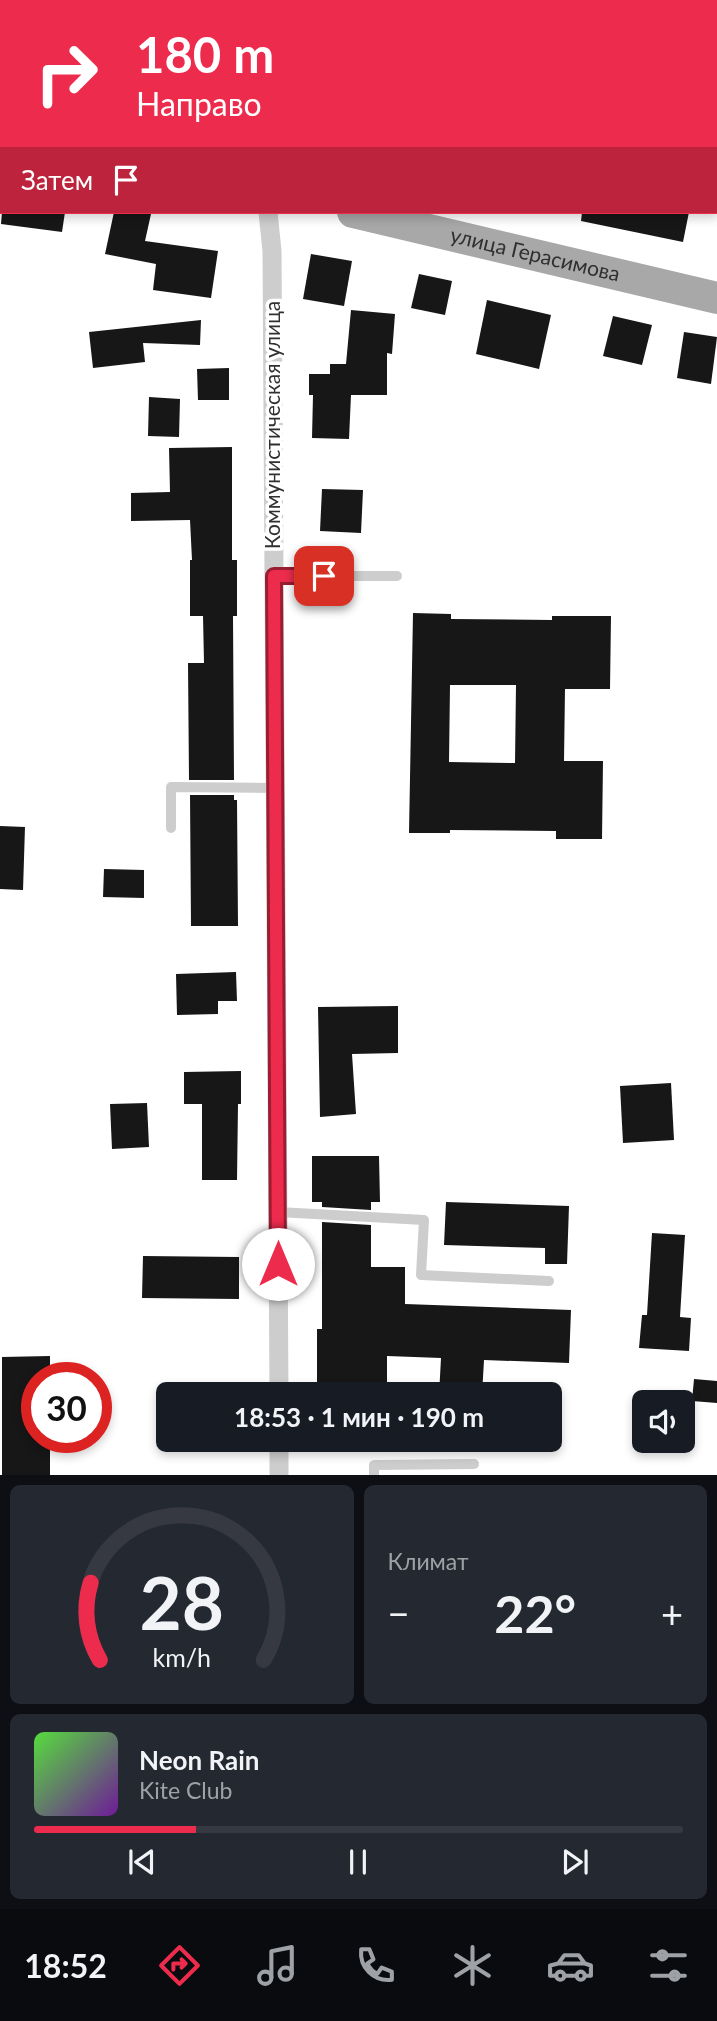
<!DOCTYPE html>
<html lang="ru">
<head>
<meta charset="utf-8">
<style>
  body { margin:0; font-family:Lato,sans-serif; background:#242831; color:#f1f3f6; height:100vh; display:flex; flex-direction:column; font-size:26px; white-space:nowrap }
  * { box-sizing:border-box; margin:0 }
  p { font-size:23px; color:#9ea1a6 }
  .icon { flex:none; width:38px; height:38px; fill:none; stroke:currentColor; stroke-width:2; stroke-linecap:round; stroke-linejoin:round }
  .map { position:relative; height:1475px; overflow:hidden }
  .side { display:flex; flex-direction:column; gap:10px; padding:10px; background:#0d0f14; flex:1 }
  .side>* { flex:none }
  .guide { position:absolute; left:0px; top:0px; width:718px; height:214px; box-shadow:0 4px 10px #0003; background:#ed2c4d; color:#fff; overflow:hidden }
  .buttons { position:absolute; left:632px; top:1390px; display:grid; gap:14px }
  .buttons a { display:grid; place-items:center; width:63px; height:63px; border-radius:10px; background:#171b24; box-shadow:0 4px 10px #0003; font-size:35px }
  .speed { position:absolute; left:21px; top:1362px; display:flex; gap:14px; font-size:35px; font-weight:700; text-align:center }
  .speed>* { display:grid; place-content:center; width:91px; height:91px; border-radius:50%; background:#171b24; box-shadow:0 4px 10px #0003; line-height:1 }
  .speed .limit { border:10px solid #d22; background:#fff; color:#111 }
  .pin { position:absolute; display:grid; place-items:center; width:60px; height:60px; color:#fff; margin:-30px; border-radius:14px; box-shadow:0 4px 10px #0006 }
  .me { position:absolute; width:77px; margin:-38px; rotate:0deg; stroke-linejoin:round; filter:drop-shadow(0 0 5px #0008) }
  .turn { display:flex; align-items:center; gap:24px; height:147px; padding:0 21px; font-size:32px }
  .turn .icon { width:91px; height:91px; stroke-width:2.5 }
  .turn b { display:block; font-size:49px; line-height:60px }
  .then { display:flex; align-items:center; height:66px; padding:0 21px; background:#0003; gap:14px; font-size:26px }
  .big { font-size:52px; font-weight:700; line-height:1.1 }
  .side .card { flex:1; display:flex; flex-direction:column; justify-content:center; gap:10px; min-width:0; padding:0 24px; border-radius:10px; background:#242831 }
  .side .dial { align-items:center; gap:0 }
  .dial svg { height:182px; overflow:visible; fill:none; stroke:#363941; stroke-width:7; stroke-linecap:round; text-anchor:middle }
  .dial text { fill:#f1f3f6; stroke:none }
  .song { display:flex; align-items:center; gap:21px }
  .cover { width:84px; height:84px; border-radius:10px; background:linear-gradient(135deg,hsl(110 70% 55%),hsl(280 70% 35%)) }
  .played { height:7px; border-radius:4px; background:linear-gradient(90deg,#ed2c4d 25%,#363941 25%) }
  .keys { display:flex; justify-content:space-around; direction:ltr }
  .heat { display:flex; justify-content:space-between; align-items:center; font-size:38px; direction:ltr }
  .side .tiles { flex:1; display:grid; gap:10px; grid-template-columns:1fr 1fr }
  .card:last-child { grid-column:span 2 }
  .trip { position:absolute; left:156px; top:1382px; width:406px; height:70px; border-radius:10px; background:#171b24; box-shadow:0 4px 10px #0003; font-weight:700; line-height:70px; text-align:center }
  .tab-bar { display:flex; height:112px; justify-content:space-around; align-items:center; background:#090b0e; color:#9ea1a6 }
  .tab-bar .icon { width:49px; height:49px }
  .tab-bar .active { color:#ed2c4d }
  .tab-bar b { font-size:32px; color:#f1f3f6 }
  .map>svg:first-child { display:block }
  .building { fill:#171717; fill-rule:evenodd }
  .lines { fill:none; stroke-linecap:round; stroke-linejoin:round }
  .service { stroke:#cdcdcd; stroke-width:10 }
  .minor { stroke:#cdcdcd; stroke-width:19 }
  .primary { stroke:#a8a8a8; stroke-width:32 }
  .route-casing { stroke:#9a1d32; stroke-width:18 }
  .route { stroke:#ed2c4d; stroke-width:12 }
  .labels { text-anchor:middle; stroke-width:7; stroke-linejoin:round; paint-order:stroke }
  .street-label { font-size:21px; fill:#303030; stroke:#fff }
</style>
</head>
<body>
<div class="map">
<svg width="717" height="1475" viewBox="0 0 717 1475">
  <rect width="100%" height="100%" fill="#fff"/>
  <g class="building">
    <path d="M2,212H65L62,232L1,224Z"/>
    <path d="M114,212L151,214L145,241L218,251L211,298L153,290L156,264L105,254Z"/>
    <path d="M582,212H689L683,242L581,221Z"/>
    <path d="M311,254L352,261L344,306L303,299Z"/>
    <path d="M419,274L452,281L445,315L411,308Z"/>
    <path d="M487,300L551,315L539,369L476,354Z"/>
    <path d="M351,310L395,314L392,354L387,353V395H351L349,439L312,438L313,395H309V374H330V364H346Z"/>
    <path d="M613,316L652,325L642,365L603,356Z"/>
    <path d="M201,320L200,345L143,343L145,362L93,368L89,332Z"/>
    <path d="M684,332L717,337L711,384L677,378Z"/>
    <path d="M229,368V400H198L197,369Z"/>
    <path d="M149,397L180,399L179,437L148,436Z"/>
    <path d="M232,447V560H237V616H233L234,780H189L188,663H204L203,616H190V560H192L190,520L131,521V493L170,492L169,448Z"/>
    <path d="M322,489L363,490L361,533L320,531Z"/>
    <path d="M413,613L451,614V619L552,620V616H611L610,689H565L564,761H603L602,839H556V831L450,830V833H409ZM450,685H516L515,763L449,762Z"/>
    <path d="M190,795H234V800H237L238,926H191Z"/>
    <path d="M0,826L25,827L23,890L0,889Z"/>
    <path d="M104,869L144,870V898L103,897Z"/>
    <path d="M236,972L237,1001H218V1014L177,1015L176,974Z"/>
    <path d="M398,1006V1053L352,1054L356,1114L320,1117L318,1007Z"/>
    <path d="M241,1071V1104H238L237,1180H202V1104H184V1072Z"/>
    <path d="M671,1083L674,1140L623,1143L620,1086Z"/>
    <path d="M147,1103L149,1147L112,1149L110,1104Z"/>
    <path d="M312,1156H379L380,1202H371V1210L322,1207V1202H312Z"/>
    <path d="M446,1202L569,1206L567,1264H545V1248L444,1245Z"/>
    <path d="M322,1222L371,1225V1267H405V1304L571,1310L569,1363L484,1360L482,1395H439L441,1358L387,1356V1385L317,1384V1329H322Z"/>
    <path d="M652,1233L685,1235L680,1317L691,1318L689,1351L639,1348L642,1315H647Z"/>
    <path d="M143,1256L239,1257V1299L142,1298Z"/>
    <path d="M50,1356V1377H37V1437H50V1475H2V1357Z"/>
    <path d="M694,1379L717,1381V1403L692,1401Z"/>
  </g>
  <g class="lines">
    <g class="service">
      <path d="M274,576H397"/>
      <path d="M171,828V787L275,788"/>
      <path d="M278,1212L424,1220L421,1275L549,1281"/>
      <path d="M374,1475V1465L474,1464"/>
    </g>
    <g class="minor">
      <path d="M263,0V2"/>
      <path d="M268,212L272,251L279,1395"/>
      <path d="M279,1440V1475"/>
    </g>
    <g class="primary">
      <path d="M0,135H2"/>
      <path id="s1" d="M353,212L717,298"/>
    </g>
  </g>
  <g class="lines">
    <defs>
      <path id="route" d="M278,1264L274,576H324"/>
    </defs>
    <use href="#route" class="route-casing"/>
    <use href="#route" class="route"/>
  </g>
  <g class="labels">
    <g class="street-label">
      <text dy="7" stroke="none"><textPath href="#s1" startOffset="187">улица Герасимова</textPath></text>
      <text transform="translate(273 425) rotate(-90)" y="7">Коммунистическая улица</text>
    </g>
  </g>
</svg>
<div class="buttons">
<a><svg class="icon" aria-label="sound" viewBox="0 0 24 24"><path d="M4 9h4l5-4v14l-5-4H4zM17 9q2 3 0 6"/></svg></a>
</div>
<div class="speed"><div class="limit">30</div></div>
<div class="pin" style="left:324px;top:576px;background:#d93025"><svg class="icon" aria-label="arrive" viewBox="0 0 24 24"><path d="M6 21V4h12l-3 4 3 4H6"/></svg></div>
<svg class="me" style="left:278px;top:1264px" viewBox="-20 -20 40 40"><circle r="19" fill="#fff"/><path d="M0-13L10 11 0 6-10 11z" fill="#ed2c4d"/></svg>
<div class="trip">18:53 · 1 мин · 190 m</div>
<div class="guide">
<div class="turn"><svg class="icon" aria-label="right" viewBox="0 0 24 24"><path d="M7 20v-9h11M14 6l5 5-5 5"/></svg><div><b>180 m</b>Направо</div></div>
<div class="then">Затем<svg class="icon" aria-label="arrive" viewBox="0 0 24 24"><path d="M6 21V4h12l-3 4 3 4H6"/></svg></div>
</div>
</div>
<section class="side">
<div class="tiles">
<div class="card dial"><svg viewBox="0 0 100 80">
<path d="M14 69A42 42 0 1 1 86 69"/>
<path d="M14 69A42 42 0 0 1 10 35" stroke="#ed2c4d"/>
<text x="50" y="56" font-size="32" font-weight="700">28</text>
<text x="50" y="72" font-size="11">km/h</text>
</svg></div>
<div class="card"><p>Климат</p>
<div class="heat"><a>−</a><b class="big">22°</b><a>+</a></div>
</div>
<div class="card">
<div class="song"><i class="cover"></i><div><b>Neon Rain</b><p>Kite Club</p></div></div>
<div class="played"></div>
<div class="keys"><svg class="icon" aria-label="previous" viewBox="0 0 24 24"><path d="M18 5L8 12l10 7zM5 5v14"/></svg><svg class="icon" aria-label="pause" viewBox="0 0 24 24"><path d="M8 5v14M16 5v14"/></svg><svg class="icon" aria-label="next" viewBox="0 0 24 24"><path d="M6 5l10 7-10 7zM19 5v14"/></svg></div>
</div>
</div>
</section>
<nav class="tab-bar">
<b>18:52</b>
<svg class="icon active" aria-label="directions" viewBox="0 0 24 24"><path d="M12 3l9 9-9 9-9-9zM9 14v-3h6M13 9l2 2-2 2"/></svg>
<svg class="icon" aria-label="music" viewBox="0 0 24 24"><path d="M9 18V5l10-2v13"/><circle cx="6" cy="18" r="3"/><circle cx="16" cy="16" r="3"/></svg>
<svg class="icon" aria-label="phone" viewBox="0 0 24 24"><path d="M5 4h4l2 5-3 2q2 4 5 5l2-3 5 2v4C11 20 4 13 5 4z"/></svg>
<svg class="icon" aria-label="climate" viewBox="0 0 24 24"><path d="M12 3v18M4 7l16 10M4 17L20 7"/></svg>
<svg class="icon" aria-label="car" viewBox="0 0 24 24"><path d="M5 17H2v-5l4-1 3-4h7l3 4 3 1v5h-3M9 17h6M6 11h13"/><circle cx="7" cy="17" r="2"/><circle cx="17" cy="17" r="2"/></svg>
<svg class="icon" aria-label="filters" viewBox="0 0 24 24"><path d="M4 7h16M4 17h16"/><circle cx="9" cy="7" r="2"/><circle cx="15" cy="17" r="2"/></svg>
</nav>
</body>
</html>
